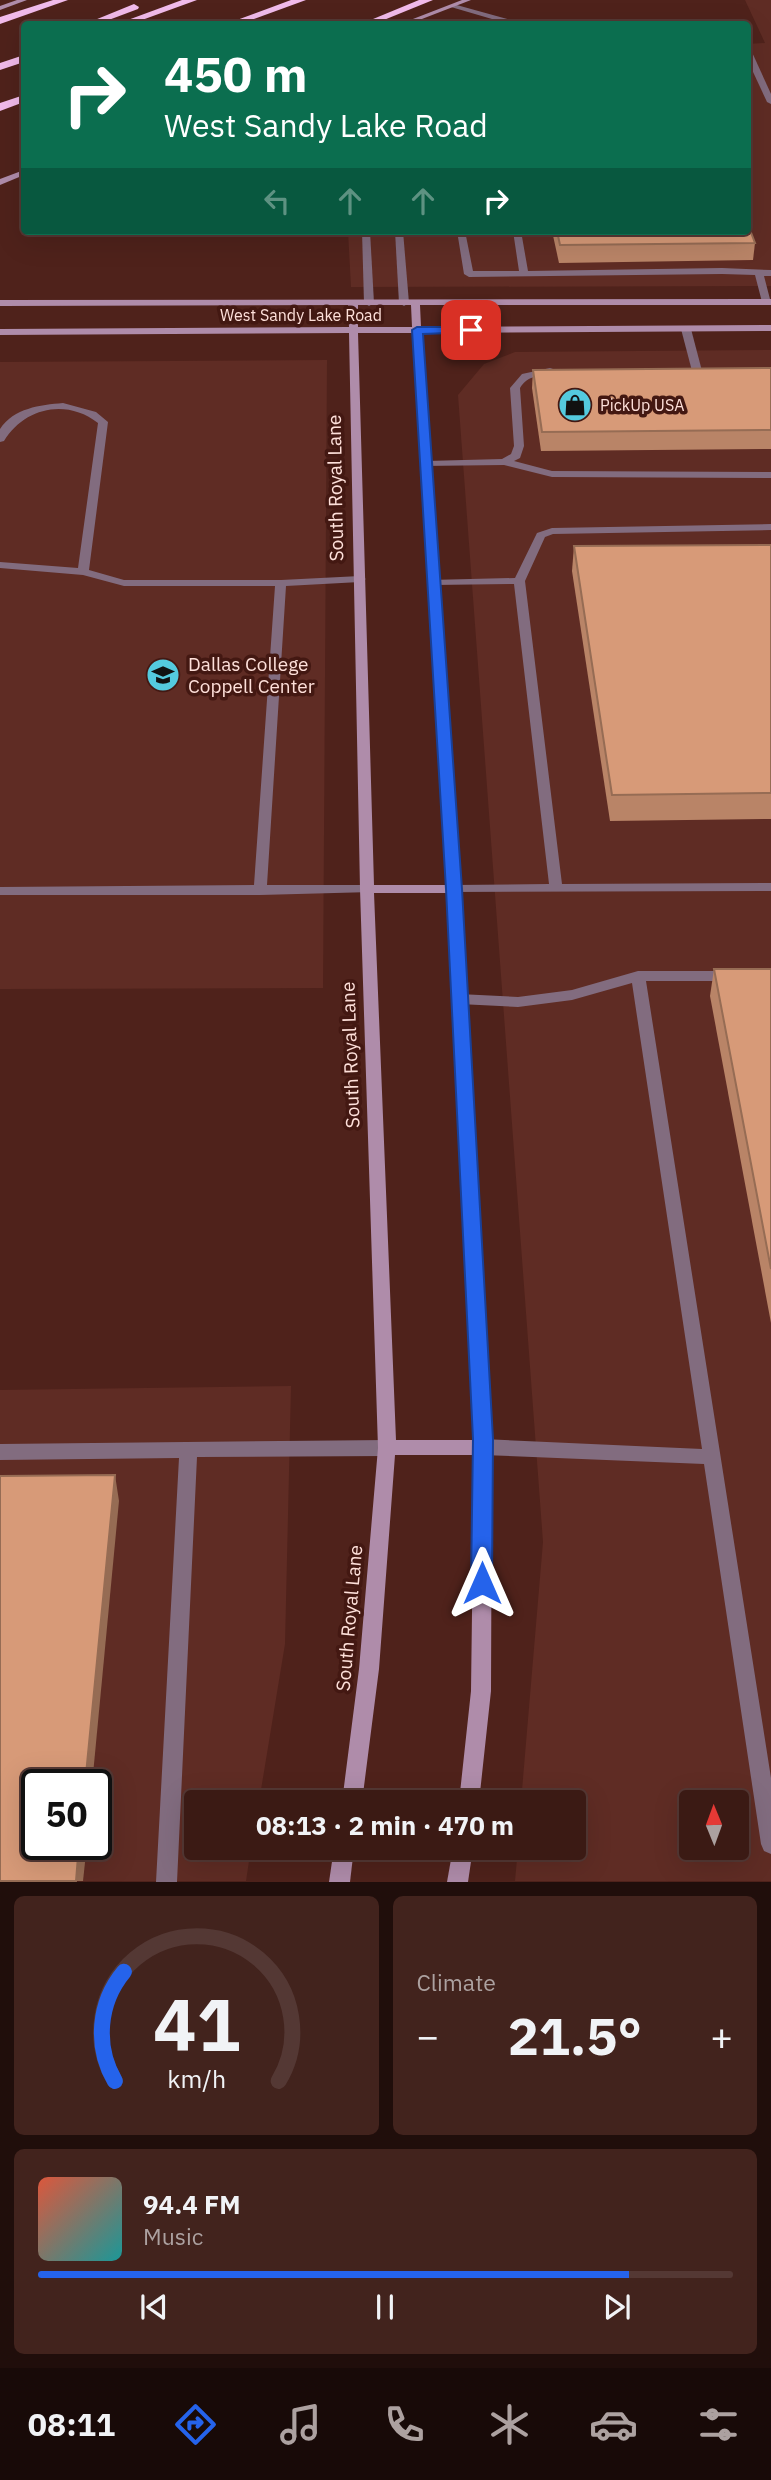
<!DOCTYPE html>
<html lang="en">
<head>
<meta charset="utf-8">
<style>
  body { margin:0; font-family:"IBM Plex Sans",sans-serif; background:#42231d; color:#f1f3f6; height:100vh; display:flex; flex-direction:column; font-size:26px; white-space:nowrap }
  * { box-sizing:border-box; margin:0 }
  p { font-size:23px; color:#aca1a0 }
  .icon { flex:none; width:38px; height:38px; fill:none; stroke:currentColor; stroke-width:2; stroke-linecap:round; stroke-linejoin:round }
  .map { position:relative; height:1882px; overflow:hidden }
  .details { display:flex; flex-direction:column; gap:14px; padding:14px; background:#200e0b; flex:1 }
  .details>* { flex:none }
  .banner { position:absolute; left:21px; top:21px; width:730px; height:214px; border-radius:7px; box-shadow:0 7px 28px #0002,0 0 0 2px #543834; background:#0b6e4f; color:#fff; overflow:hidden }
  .needle { width:46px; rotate:359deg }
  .controls { position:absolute; left:679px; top:1790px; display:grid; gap:14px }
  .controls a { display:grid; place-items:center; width:70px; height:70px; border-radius:7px; background:#3b1a14; box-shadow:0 7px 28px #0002,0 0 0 2px #543834; font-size:35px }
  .speed { position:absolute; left:21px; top:1769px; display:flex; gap:14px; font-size:35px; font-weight:700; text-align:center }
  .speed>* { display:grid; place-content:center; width:91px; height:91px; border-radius:50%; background:#3b1a14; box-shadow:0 7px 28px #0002,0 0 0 2px #543834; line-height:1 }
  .speed .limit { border:4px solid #111; border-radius:10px; background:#fff; color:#111 }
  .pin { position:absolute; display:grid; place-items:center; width:60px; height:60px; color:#fff; margin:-30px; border-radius:14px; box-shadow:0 4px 10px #0006 }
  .me { position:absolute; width:77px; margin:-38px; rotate:0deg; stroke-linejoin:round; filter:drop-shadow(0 0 5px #0008) }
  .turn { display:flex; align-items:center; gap:24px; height:147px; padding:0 28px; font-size:32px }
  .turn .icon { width:91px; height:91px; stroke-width:2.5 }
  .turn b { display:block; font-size:49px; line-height:60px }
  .lanes { display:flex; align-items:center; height:66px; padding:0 28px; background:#0003; justify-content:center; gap:35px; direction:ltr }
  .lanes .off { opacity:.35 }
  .big { font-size:52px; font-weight:800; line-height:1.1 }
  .details .card { flex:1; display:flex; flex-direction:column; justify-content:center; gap:10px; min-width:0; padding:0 24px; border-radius:10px; background:#42231d }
  .details .dial { align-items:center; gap:0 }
  .dial svg { height:182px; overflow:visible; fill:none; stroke:#543834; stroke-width:7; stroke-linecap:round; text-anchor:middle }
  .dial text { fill:#f1f3f6; stroke:none }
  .song { display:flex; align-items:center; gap:21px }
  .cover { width:84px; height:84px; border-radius:10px; background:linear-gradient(135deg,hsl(10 70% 55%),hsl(180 70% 35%)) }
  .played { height:7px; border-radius:4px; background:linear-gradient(90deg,#2563eb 85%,#543834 85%) }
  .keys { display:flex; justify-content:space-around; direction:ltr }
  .heat { display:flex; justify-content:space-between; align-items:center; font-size:38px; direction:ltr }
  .details .tiles { flex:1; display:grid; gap:14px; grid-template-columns:1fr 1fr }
  .card:last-child { grid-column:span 2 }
  .trip { position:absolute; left:184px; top:1790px; width:402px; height:70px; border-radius:7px; background:#3b1a14; box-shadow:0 7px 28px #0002,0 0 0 2px #543834; font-weight:800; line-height:70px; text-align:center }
  .tab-bar { display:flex; height:112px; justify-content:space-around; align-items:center; background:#180a08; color:#aca1a0 }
  .tab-bar .icon { width:49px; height:49px }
  .tab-bar .on { color:#2563eb }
  .tab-bar b { font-size:32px; color:#f1f3f6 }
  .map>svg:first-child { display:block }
  .built { fill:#5f2c24; fill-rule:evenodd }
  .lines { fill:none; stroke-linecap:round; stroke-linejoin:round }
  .service { fill:#826c7f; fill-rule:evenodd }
  .secondary { fill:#af8caa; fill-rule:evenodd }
  .motorway { fill:#f1bbeb; fill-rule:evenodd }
  .wall { fill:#b98467 }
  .shaded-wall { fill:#966c54 }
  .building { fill:#d79a78; stroke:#966c54; stroke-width:2 }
  .route { fill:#2563eb; stroke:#184099; stroke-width:2 }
  .labels { text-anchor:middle; stroke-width:7; stroke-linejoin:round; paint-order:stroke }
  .far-street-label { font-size:16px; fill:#fee0da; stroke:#431812 }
  .far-poi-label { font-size:16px; fill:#fee0da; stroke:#431812; text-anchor:start }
  .street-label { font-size:19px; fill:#fee0da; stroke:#431812 }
  .poi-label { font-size:19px; fill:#fee0da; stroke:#431812; text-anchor:start }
</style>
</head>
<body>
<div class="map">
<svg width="771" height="1882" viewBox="0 0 771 1882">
  <rect width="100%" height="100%" fill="#4f221b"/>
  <g class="built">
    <path d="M745,0H771V286L351,287L348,231H747V44L765,43Z"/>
    <path d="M771,350V1881H515L518,1848H574V1802H521L543,1542L458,395L484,364L515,352ZM691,1802H737V1848H691Z"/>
    <path d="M327,360L323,988L0,989V362Z"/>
    <path d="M291,1386L285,1644L259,1802H196V1848H251L246,1881H0V1390ZM37,1785H96V1844H37Z"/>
  </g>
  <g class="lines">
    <g class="service">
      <path d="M453,4L518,22L519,24H509L451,7Z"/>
      <path d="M747,48L751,50L771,94V104L767,102L747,59Z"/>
      <path d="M362,231H370L374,303L369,306L364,303Z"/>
      <path d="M395,231H403L409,303L404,306L399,303Z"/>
      <path d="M457,231H465L473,271H519L513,231H521L528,271L722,268L771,270V276H764L771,303L767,305L762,302L755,275L722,274L469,277L464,274Z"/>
      <path d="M683,327L691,329L702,371L700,373L692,371L681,329Z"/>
      <path d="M550,368L553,369V373C540,376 528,375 520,388L524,446L520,458L514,461L552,471L771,472V478L552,477L504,465L422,466V462L426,461L502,459L511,454L514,446L510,388L522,374Z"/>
      <path d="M63,403L96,412L108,422L89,570L124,580H281L360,576L366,579L360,582L286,586L267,885H367L372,886L374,889L372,892L260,895H0V887L254,885L275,586H124L83,575L0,568V562L78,568L98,423C66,398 24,408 4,441L0,442V429C14,408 40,405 63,403Z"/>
      <path d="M771,524V530L553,534L545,537L525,581L562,884L771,883V891L449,892L447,889L449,886L454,885L549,884L514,584L434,585L428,582L430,580L515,578L537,533L552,528Z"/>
      <path d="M638,971H771V981H646L771,1778V1854L764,1851L761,1844L704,1464L483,1455L477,1452L474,1447L477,1442L483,1439L702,1449L632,983L572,1000L518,1007L459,1004L452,999L459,994L518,997L572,990Z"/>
      <path d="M387,1440L393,1443L396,1448L393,1453L387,1456L197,1457L177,1882H156L179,1458L0,1460V1444Z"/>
    </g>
    <g class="secondary">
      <path d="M17,0H27L0,10V6Z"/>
      <path d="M462,0H471L409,24H400Z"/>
      <path d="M24,170V175L0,185V179Z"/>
      <path d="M771,299V305H420L421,327L771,325V331L422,333L461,889L492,1439L491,1691L479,1802H459L471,1691L474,1455H395L379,1669L362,1802H342L359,1669L378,1448L360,889L349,333L0,335V329L349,327L348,305L0,306V300ZM358,305H411L412,327H358ZM358,333H412L447,885H374ZM374,893H447L474,1440H396Z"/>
      <path d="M334,1848H354L350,1882H329Z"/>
      <path d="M453,1848H473L468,1882H447Z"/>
    </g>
    <g class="motorway">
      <path d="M53,0H68L0,24V17Z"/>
      <path d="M182,0H197L131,24H117Z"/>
      <path d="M291,0H306L240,24H226Z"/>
      <path d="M419,0H433L374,24H361Z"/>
      <path d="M134,4L139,7L138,9L98,24H85Z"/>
      <path d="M24,55V62L0,70V63Z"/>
      <path d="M24,95V102L0,111V103Z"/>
    </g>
  </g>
  <g class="wall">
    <path d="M552,231H747L755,243L753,260L559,263Z"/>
    <path d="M771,368V449L541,451L532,388L533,370Z"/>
    <path d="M771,545V819L610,821L572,571L574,546Z"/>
    <path d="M714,969H771V1323L710,996Z"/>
  </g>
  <g class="shaded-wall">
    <path d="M115,1475L119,1501L92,1785H85Z"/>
    <path d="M79,1844H87L83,1881H76Z"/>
  </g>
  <g class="building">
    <path d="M747,222L755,243L560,245L557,231H747Z"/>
    <path d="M771,368V430L542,432L533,370Z"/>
    <path d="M771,545V793L612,795L574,546Z"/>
    <path d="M714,969H771V1269Z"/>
    <path d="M115,1475L85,1785H37V1844H79L76,1881H0V1476Z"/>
  </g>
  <path class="route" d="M471,327L475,328V332L423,334L462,889L493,1439L492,1583L489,1590L482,1592L474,1590L471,1583L473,1439L446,889L412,330L417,327Z"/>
  <defs>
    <symbol id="shop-disc" viewBox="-11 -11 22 22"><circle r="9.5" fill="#54cade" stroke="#431812"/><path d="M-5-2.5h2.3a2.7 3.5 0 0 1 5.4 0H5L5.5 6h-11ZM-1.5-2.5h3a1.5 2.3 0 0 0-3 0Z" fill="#111"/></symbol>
    <symbol id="university-disc" viewBox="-11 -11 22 22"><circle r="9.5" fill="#54cade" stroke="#431812"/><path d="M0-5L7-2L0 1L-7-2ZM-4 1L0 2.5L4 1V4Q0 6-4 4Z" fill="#111"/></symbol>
  </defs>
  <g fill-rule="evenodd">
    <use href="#shop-disc" x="556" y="386" width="38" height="38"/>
    <use href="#university-disc" x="144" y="656" width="38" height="38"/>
  </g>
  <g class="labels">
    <g class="far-street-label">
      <text x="301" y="321">West Sandy Lake Road</text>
    </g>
    <g class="far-poi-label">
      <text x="600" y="411">PickUp USA</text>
    </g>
    <g class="street-label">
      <text transform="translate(335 488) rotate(-91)" y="7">South Royal Lane</text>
      <text transform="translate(350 1055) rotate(-92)" y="7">South Royal Lane</text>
      <text transform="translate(349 1618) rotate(-85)" y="7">South Royal Lane</text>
    </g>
    <g class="poi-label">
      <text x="188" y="671">Dallas College<tspan x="188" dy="22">Coppell Center</tspan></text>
    </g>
  </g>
</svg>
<div class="controls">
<a><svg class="needle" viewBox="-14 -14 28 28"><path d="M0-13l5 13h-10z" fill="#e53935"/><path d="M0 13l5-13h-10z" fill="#aca1a0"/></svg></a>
</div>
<div class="speed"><div class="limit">50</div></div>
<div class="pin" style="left:471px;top:330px;background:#d93025"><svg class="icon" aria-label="arrive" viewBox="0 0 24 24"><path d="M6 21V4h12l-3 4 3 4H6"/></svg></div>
<svg class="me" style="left:482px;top:1583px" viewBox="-20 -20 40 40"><path d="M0-17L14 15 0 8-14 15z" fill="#2563eb" stroke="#fff" stroke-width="4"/></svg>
<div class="trip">08:13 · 2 min · 470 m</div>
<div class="banner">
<div class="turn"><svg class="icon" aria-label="right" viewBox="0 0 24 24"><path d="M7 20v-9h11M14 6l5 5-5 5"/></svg><div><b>450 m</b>West Sandy Lake Road</div></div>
<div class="lanes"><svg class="icon off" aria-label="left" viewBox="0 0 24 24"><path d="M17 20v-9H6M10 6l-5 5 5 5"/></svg><svg class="icon off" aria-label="ahead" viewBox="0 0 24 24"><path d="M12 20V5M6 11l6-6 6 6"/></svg><svg class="icon off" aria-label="ahead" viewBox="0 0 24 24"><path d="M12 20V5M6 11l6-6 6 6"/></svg><svg class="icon" aria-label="right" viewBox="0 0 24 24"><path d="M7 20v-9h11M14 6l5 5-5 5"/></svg></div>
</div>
</div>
<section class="details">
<div class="tiles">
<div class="card dial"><svg viewBox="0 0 100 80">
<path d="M14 69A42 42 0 1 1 86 69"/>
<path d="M14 69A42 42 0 0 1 18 21" stroke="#2563eb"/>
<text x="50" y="56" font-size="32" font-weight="700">41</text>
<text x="50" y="72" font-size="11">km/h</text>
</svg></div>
<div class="card"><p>Climate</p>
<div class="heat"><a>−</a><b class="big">21.5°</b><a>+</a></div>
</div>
<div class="card">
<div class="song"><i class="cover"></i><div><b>94.4 FM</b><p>Music</p></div></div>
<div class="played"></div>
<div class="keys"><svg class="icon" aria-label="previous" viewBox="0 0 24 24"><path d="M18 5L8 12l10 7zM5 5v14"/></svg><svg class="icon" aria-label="pause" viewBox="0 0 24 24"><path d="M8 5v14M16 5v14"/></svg><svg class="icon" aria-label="next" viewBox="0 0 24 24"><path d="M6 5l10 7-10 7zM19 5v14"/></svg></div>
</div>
</div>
</section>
<nav class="tab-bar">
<b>08:11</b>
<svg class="icon on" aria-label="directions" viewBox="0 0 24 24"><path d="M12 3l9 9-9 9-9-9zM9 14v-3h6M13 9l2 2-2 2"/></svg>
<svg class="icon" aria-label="music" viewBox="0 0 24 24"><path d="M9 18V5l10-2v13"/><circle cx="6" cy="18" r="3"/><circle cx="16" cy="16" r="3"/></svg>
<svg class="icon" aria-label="phone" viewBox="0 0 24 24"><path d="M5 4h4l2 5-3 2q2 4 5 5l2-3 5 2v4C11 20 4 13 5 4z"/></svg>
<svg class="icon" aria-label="climate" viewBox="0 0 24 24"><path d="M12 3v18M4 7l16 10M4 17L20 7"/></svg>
<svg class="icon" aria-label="car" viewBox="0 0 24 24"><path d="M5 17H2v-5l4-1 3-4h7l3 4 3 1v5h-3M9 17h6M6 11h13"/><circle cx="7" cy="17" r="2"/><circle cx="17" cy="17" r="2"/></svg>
<svg class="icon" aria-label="filters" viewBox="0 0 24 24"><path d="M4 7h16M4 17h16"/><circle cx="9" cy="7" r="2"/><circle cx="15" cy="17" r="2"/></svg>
</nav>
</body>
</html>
